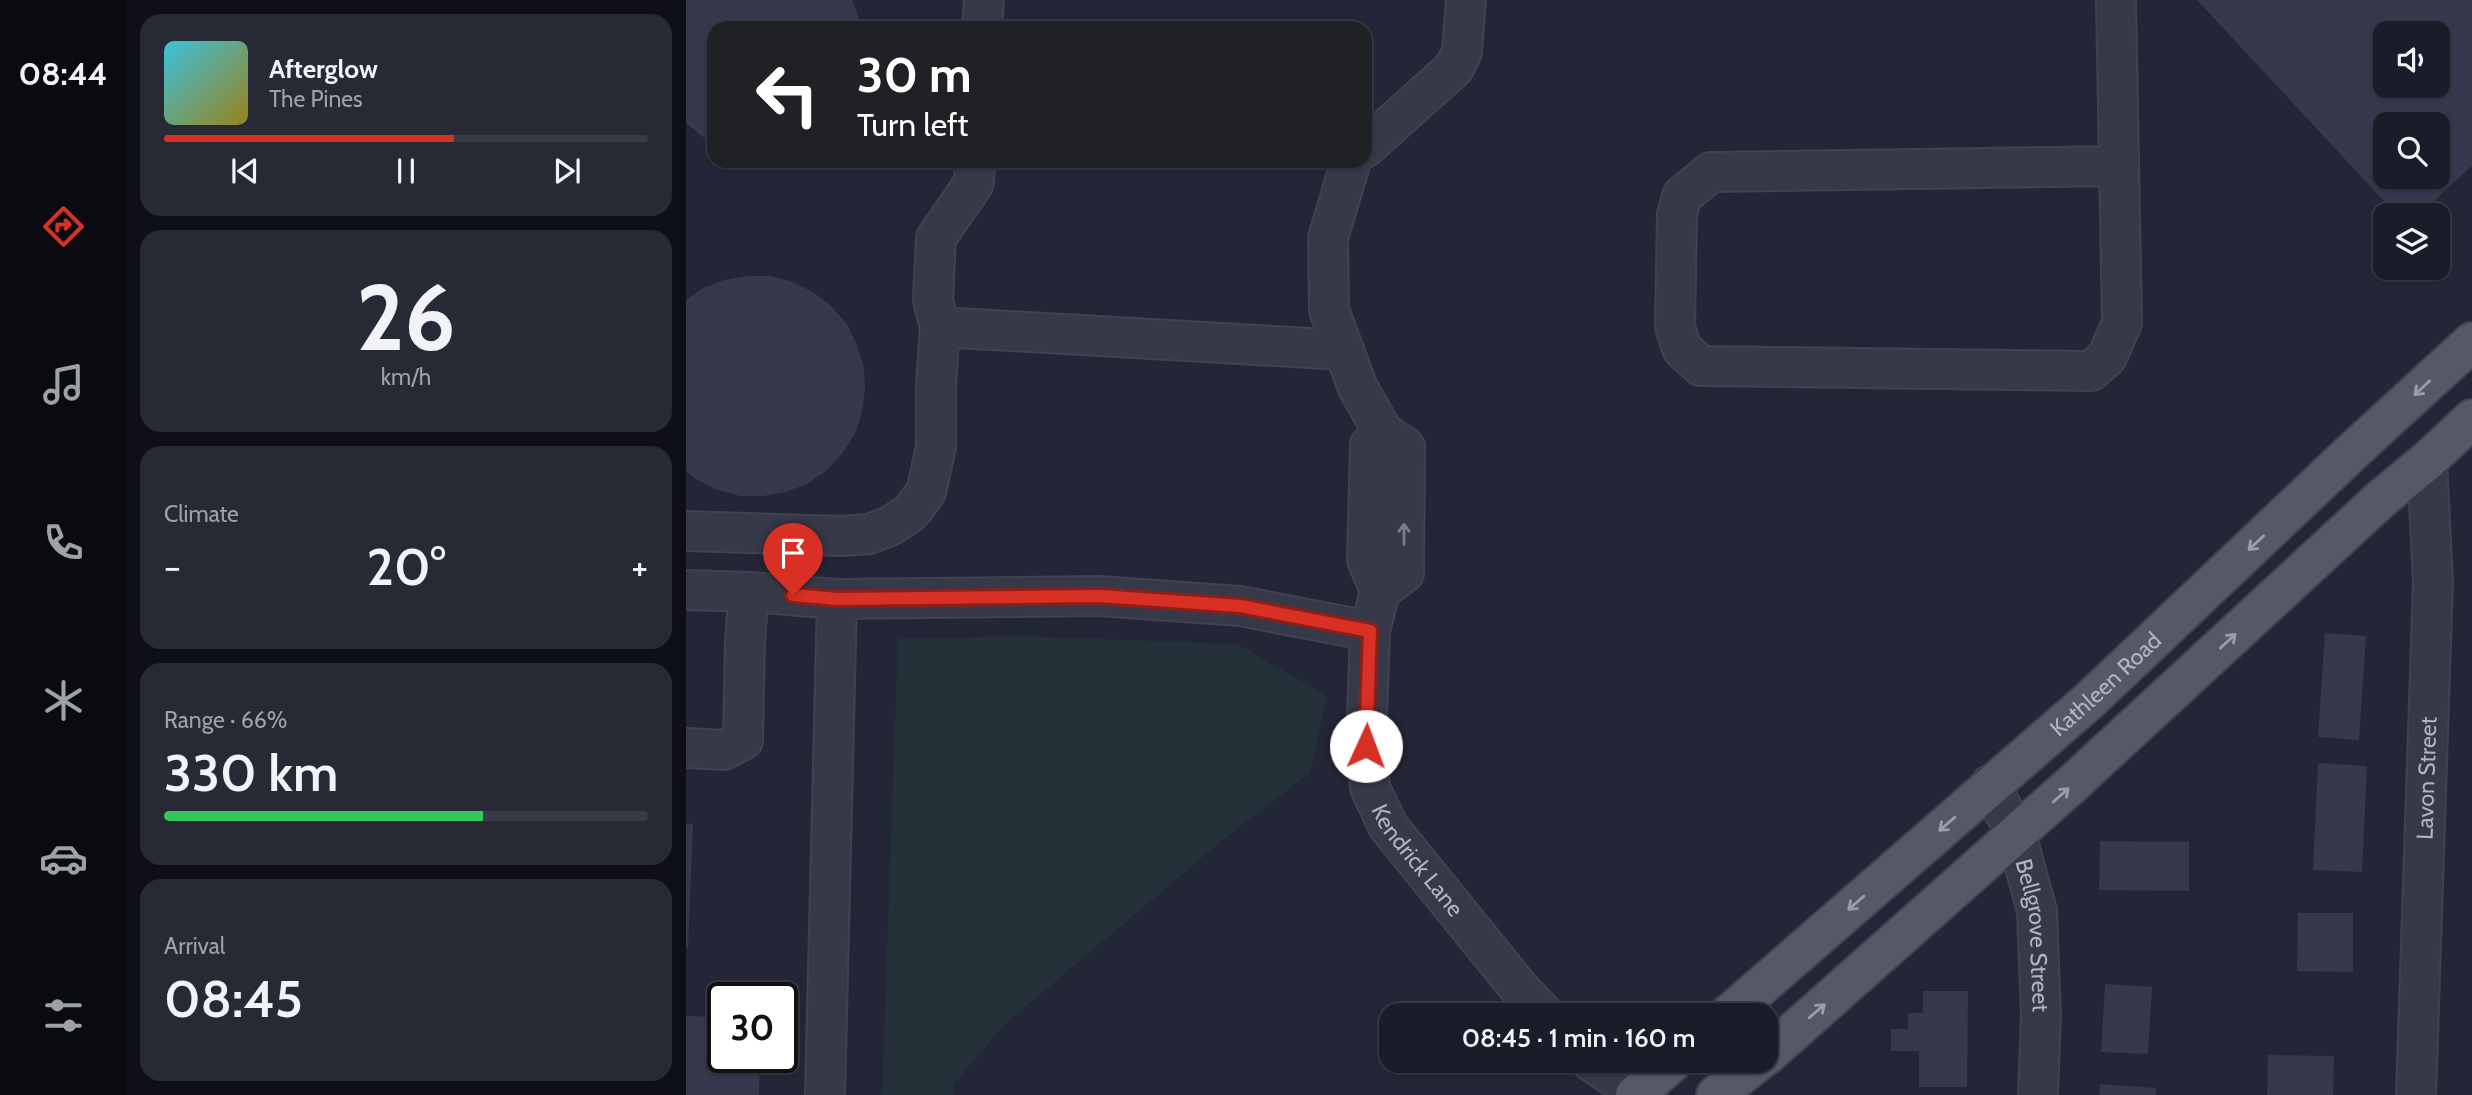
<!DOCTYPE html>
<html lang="en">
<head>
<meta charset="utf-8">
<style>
  body { margin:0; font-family:Cabin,sans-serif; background:#272935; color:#f1f3f6; height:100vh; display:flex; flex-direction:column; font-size:26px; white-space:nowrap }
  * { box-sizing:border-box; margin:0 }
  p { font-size:23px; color:#9fa1a8 }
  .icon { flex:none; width:38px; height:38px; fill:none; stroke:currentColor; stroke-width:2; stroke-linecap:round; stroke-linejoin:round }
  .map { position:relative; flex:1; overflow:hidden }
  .sheet { display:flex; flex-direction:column; gap:14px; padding:14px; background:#0e0f17; width:560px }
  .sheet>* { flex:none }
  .banner { position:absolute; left:21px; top:21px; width:665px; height:147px; border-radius:21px; box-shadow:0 2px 5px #0004,0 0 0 2px #383a46; background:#202124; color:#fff; overflow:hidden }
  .fabs { position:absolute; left:1687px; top:21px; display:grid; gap:14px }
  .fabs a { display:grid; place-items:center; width:77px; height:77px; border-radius:14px; background:#1a1c29; box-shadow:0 2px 5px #0004,0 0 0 2px #383a46; font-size:35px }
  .speed { position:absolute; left:21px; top:982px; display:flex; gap:14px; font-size:35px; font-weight:700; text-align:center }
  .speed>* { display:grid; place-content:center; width:91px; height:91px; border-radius:50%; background:#1a1c29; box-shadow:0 2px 5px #0004,0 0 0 2px #383a46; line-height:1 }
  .speed .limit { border:4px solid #111; border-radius:10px; background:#fff; color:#111 }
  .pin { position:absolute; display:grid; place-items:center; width:60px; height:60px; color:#fff; margin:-72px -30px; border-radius:50% 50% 50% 0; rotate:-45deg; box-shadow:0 0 7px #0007 }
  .pin .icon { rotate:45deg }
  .me { position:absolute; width:77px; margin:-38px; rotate:2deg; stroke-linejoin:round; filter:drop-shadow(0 0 5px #0008) }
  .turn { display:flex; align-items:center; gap:24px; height:147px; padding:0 35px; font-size:32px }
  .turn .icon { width:91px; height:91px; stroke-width:2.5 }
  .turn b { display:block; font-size:49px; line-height:60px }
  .big { font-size:52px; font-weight:600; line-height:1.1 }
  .sheet .tile { flex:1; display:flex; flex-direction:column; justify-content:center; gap:10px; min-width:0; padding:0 24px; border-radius:21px; background:#272935 }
  .sheet .dial { align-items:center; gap:0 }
  .dial b { font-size:91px; line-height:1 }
  .song { display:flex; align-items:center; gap:21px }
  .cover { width:84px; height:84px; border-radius:10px; background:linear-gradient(135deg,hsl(190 70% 55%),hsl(50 70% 35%)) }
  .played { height:7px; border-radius:4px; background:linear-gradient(90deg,#d93025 60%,#383a46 60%) }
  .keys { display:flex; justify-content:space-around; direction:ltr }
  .heat { display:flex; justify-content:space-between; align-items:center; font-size:38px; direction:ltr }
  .charge { height:10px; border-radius:5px; background:linear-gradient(90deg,#34c759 66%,#383a46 0) }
  .trip { position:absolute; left:693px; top:1003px; width:399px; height:70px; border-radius:21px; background:#1a1c29; box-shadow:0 2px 5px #0004,0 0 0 2px #383a46; font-weight:600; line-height:70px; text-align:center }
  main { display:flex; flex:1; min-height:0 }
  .tabs { display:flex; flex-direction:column; width:126px; justify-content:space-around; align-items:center; background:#0a0b10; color:#9fa1a8 }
  .tabs .icon { width:49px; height:49px }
  .tabs .selected { color:#d93025 }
  .tabs b { font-size:32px; color:#f1f3f6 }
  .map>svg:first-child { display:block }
  .green { fill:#253138 }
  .building { fill:#36394d; fill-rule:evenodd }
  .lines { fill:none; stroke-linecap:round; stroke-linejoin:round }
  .minor-casing { stroke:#404251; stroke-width:42 }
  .major-casing { stroke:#404251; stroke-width:42 }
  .minor { stroke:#373948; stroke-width:38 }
  .major { stroke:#555867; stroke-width:38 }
  .oneway { stroke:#9b9dad }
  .oneway2 { stroke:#7b7d8c }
  .route-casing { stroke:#8d1f18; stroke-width:18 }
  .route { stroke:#d93025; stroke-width:12 }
  .labels { text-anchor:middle; stroke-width:7; stroke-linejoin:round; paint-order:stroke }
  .street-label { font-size:23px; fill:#b2b4c4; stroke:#1c1e2c }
</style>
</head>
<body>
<main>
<nav class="tabs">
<b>08:44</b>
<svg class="icon selected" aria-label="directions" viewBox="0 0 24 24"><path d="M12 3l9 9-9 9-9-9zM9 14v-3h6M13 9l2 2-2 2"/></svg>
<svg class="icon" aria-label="music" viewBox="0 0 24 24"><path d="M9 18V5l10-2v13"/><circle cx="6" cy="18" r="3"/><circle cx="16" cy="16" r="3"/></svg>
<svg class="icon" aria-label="phone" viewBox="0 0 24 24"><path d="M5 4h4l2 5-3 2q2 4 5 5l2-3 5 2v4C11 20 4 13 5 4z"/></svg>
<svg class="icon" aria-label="climate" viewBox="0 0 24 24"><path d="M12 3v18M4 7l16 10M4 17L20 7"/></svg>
<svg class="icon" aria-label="car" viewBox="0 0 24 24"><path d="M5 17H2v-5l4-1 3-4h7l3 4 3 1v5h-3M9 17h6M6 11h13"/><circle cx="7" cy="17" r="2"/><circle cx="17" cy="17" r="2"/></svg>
<svg class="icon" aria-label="filters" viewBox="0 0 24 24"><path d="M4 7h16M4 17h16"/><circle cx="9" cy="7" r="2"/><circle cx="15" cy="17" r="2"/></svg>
</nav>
<section class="sheet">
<div class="tile">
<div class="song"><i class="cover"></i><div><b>Afterglow</b><p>The Pines</p></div></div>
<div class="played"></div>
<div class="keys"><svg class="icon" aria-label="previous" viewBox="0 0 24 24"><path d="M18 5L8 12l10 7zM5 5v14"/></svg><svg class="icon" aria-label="pause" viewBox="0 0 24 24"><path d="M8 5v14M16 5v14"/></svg><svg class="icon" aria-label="next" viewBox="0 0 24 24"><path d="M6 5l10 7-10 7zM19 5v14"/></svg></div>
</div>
<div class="tile dial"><b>26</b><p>km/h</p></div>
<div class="tile"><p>Climate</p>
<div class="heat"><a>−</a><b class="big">20°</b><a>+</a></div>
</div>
<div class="tile"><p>Range · 66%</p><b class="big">330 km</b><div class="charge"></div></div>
<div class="tile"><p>Arrival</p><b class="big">08:45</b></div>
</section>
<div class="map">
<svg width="1786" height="1095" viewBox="0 0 1786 1095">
  <rect width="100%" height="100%" fill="#232637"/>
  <path class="green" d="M333,636L551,644L641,696L624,773L544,834L319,1024L267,1085V1095H196L212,639Z"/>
  <g class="building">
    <path d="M0,0H166L177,28H28V146L0,123Z"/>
    <path d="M1511,0H1786V166L1733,215H1711ZM1699,33H1752V86H1699ZM1699,124H1752V177H1699Z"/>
    <path d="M61,276H84L107,282L127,292L145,306L161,324L171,345L178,367L179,390L176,412L169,434L156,454L140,471L121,484L100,492L77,496H54L32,490L11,480L0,471V300L17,288L38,280Z"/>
    <path d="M1639,633L1680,636L1673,740L1632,737Z"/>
    <path d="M1632,763L1681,766L1676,872L1627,870Z"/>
    <path d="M0,823L7,824L2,948H0Z"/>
    <path d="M1414,841L1503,842V891L1413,890Z"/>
    <path d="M1612,913H1667V972L1611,971Z"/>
    <path d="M1419,984L1466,987L1462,1054L1415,1052Z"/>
    <path d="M1237,991H1282L1281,1087H1233V1051H1205V1029H1222V1013H1237Z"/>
    <path d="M0,1016L37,1017V1057H74L73,1095H0Z"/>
    <path d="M1582,1055L1648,1056L1647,1095H1581Z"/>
    <path d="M1414,1084L1470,1088V1095H1413Z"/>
  </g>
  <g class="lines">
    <defs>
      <g id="minor">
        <path d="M1430,0L1436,323L1421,357L1405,371L1015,366L996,349L989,327L991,214L996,196L1025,172L1433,166"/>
        <path d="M296,28L298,0"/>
        <path d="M679,148L768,68L776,52L780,0"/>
        <path d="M289,161L288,183L250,238L247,300L254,327L658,350"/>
        <path d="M665,161L642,238L643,310L672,388L697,432"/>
        <path d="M0,531L155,536L183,534L204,526L224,513L240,492L250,447V384L254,327"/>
        <path d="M0,590L63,592"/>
        <path id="s1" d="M694,591L718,573L719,447L697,432L684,445L681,560L694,591L684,631L680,746L684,788L702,826L833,988L859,1015"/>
        <path d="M0,748L38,750L57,740L59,640L63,592L151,599L413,596L554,606L684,631"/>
        <path id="s2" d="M1304,785L1330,834L1351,911L1355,1015L1352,1095"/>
        <path d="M903,1060L955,1095"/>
        <path d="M139,1095L151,599"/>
        <path id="s3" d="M1730,1095L1747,581L1741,461"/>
      </g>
      <g id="major">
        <path id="s4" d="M1042,1015L1405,699L1667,451L1786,342"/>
        <path d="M1080,1056L1384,786L1695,499L1741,461L1786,419"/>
        <path d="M949,1095L989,1060"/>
        <path d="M1030,1095L1074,1060"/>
      </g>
    </defs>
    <use href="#minor" class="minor-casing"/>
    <use href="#major" class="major-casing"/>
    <use href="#minor" class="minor"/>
    <use href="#major" class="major"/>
  </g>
  <defs><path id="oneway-shaft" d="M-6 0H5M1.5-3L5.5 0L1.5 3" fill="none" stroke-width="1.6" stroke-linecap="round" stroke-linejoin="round" transform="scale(1.75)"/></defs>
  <g class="oneway">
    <use href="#oneway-shaft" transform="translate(1736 388) rotate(137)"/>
    <use href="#oneway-shaft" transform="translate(1570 543) rotate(137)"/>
    <use href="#oneway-shaft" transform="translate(1542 641) rotate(-43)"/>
    <use href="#oneway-shaft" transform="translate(1375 795) rotate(-42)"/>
    <use href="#oneway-shaft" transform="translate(1261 824) rotate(139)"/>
    <use href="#oneway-shaft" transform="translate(1170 903) rotate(139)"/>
    <use href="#oneway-shaft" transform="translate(1131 1011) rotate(-41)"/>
  </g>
  <use class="oneway2" href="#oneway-shaft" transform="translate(718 534) rotate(-90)"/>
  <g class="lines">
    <defs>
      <path id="route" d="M107,595L151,599L413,596L554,606L684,631L680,746"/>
    </defs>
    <use href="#route" class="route-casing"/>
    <use href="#route" class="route"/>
  </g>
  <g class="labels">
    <g class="street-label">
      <text dy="8" stroke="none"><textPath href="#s4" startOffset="502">Kathleen Road</textPath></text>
      <text dy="8" stroke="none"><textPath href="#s3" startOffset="317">Lavon Street</textPath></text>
      <text dy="8" stroke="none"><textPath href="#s1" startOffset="635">Kendrick Lane</textPath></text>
      <text dy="8" stroke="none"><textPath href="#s2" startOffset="159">Bellgrove Street</textPath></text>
    </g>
  </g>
</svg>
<div class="fabs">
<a><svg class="icon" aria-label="sound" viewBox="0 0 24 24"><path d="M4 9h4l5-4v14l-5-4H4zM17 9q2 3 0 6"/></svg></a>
<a><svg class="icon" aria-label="search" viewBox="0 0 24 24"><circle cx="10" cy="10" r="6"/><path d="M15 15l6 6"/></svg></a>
<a><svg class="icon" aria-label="layers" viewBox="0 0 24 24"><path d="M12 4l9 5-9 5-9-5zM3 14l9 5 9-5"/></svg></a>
</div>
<div class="speed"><div class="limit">30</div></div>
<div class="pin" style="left:107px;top:595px;background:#d93025"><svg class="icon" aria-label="arrive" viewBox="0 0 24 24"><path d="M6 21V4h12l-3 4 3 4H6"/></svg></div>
<svg class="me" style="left:680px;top:746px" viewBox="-20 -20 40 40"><circle r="19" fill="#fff"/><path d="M0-13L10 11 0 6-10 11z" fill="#d93025"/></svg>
<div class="trip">08:45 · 1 min · 160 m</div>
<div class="banner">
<div class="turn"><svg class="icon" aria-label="left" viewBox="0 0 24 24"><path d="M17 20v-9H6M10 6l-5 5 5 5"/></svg><div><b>30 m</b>Turn left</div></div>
</div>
</div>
</main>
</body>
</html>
